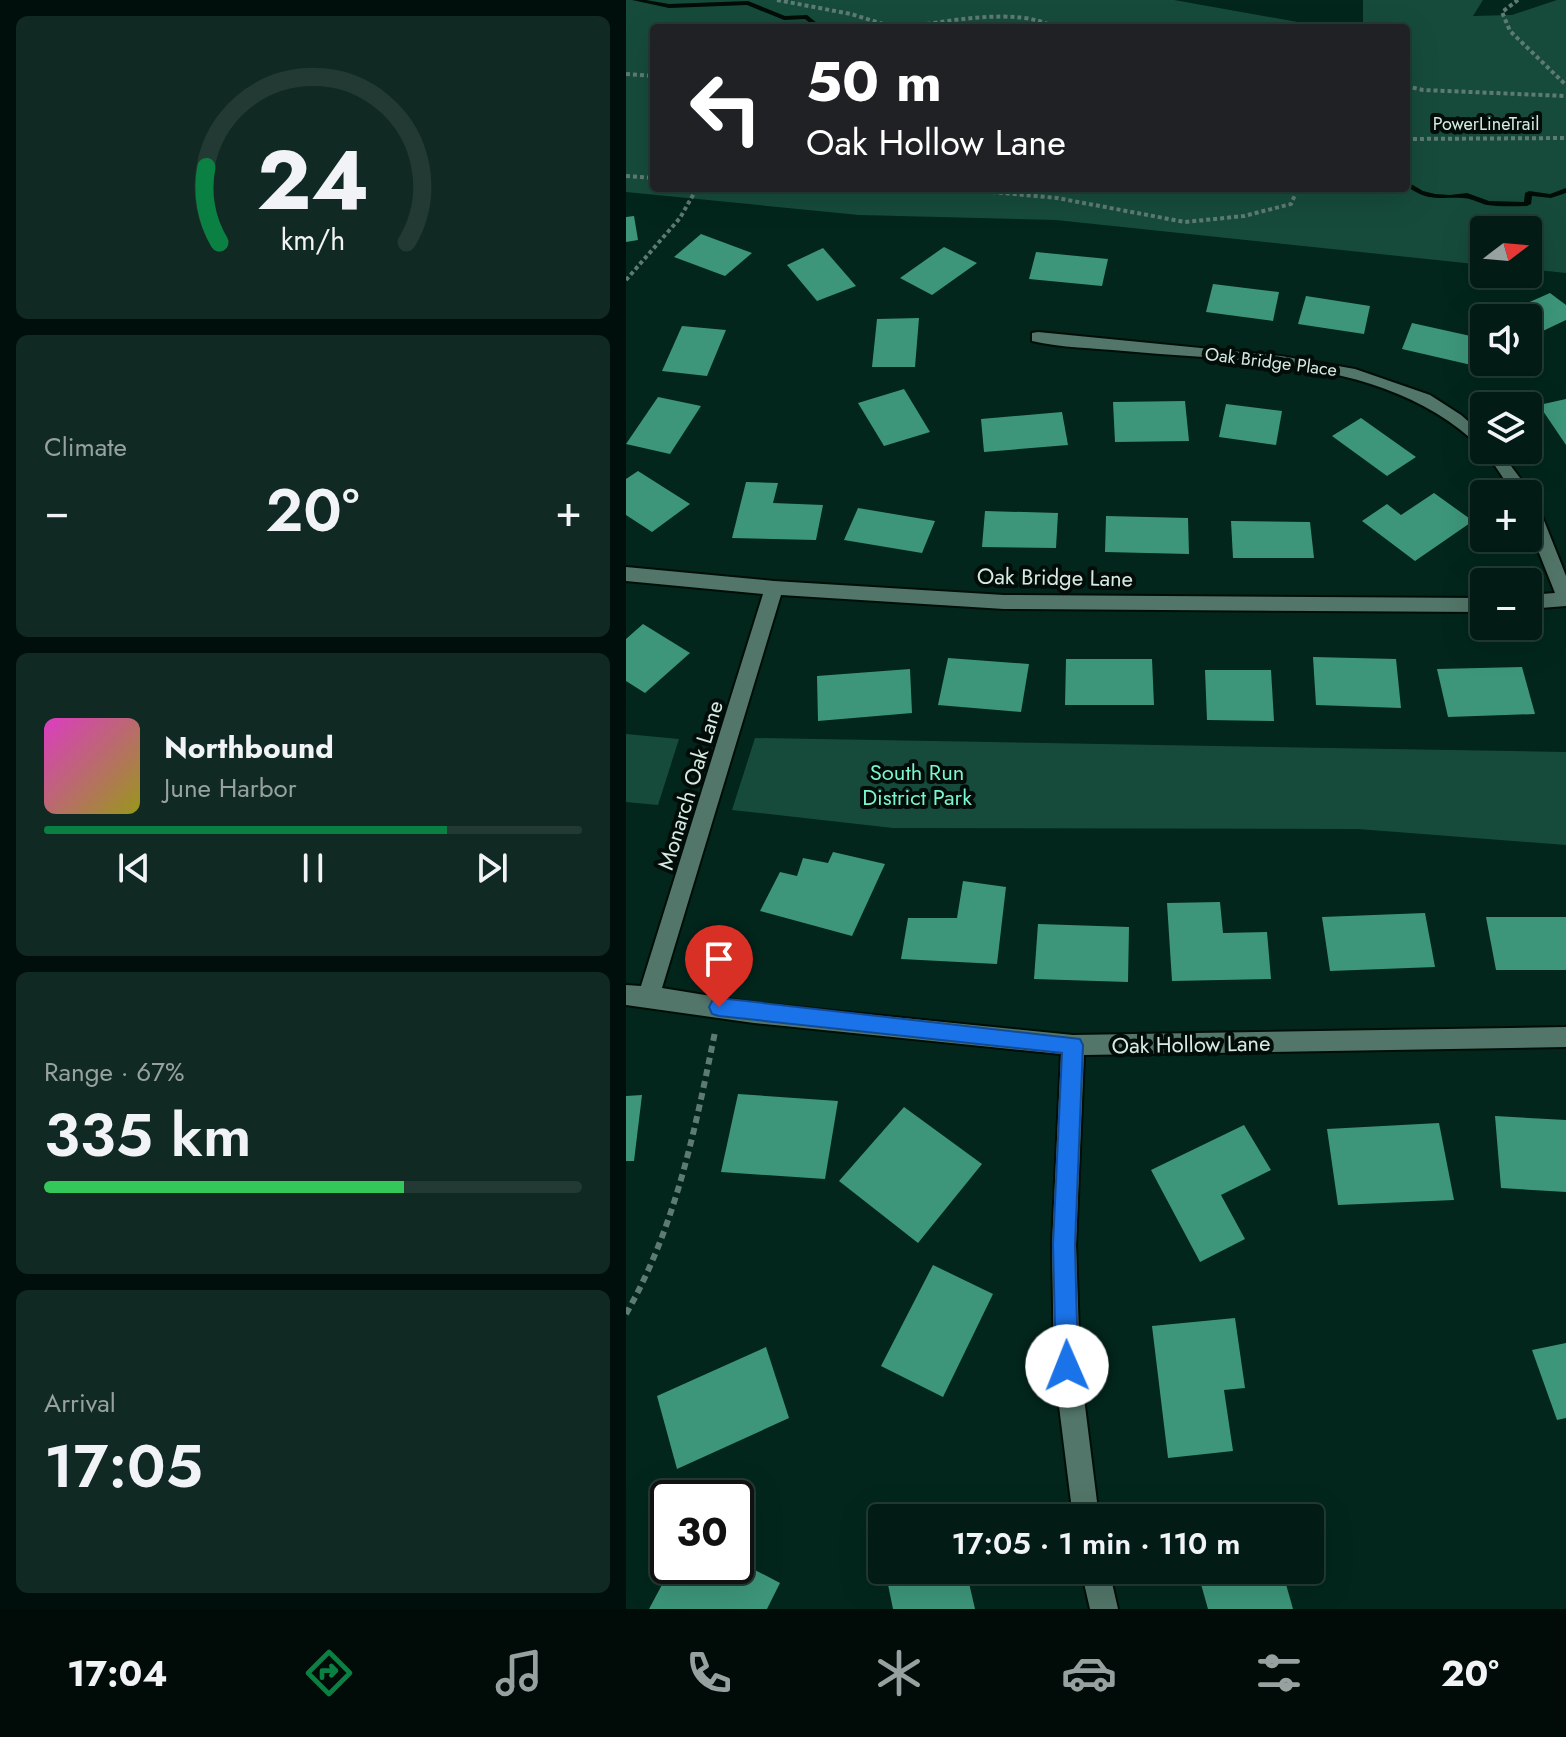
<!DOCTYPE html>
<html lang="en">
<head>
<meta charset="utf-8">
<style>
  body { margin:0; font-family:Jost,sans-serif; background:#102922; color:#f1f3f6; height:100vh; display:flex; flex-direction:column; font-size:30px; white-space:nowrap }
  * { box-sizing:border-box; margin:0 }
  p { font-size:26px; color:#96a1a0 }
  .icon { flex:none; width:44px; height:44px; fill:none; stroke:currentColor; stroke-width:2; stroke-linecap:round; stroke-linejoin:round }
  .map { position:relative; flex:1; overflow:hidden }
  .drawer { display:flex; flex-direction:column; gap:16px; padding:16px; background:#010f0c; width:626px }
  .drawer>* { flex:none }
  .hud { position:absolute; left:24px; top:24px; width:760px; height:168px; border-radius:8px; box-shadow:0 8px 32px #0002,0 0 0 2px #233a34; background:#202124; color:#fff; overflow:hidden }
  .needle { width:52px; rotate:74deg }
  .tools { position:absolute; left:844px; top:216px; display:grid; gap:16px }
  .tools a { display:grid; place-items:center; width:72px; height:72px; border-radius:8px; background:#021c15; box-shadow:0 8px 32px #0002,0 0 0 2px #233a34; font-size:40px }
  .speed { position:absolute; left:24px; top:1480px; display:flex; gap:16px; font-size:40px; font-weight:700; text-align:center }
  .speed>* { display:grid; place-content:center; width:104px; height:104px; border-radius:50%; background:#021c15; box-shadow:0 8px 32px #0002,0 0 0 2px #233a34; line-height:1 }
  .speed .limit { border:4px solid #111; border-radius:12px; background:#fff; color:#111 }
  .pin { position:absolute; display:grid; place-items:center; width:68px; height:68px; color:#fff; margin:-82px -34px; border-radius:50% 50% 50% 0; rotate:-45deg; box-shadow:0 0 8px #0007 }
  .pin .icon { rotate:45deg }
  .me { position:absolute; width:88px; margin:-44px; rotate:359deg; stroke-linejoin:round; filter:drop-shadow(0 0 6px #0008) }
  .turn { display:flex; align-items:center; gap:28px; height:168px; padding:0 24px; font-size:36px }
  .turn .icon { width:104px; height:104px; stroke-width:2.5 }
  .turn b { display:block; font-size:56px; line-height:68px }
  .big { font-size:60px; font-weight:600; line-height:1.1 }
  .drawer .widget { flex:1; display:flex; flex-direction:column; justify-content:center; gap:12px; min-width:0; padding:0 28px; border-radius:12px; background:#102922 }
  .drawer .dial { align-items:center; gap:0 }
  .dial svg { height:208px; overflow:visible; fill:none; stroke:#233a34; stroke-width:7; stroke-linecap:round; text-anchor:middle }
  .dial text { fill:#f1f3f6; stroke:none }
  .song { display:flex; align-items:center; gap:24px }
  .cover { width:96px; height:96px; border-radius:12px; background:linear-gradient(135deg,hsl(310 70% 55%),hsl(60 70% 35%)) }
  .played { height:8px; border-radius:4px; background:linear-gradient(90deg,#0b8043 75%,#233a34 75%) }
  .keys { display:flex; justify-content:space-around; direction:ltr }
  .heat { display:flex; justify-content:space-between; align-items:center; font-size:44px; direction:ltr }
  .charge { height:12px; border-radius:6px; background:linear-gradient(90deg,#34c759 67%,#233a34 0) }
  .trip { position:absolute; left:242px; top:1504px; width:456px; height:80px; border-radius:8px; background:#021c15; box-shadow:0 8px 32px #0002,0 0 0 2px #233a34; font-weight:600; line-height:80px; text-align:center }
  .dock { display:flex; height:128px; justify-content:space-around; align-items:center; background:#010b08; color:#96a1a0 }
  .dock .icon { width:56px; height:56px }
  .dock .current { color:#0b8043 }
  .dock b { font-size:36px; color:#f1f3f6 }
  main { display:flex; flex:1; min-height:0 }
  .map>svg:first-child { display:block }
  .green { fill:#164b3b }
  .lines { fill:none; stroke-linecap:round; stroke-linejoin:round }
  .stream { fill:#000d06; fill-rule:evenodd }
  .building { fill:#3d967a }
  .minor-casing { stroke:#000e07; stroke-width:4 }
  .path-far1 { stroke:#5e7b72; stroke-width:4; stroke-dasharray:4 3; stroke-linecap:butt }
  .path { stroke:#5e7b72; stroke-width:6; stroke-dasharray:7 5; stroke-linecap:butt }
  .minor { fill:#527669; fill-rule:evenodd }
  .route { fill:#1a73e8; stroke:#114b97; stroke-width:2 }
  .labels { text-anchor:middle; stroke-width:8; stroke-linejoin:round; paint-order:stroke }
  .far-street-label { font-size:18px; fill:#d6eae1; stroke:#020c08 }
  .street-label { font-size:22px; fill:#d6eae1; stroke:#020c08 }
  .park-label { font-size:22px; fill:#7bf6cd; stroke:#020c08 }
</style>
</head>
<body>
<main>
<section class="drawer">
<div class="widget dial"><svg viewBox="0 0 100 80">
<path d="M14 69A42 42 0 1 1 86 69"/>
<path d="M14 69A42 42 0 0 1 9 40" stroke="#0b8043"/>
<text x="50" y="56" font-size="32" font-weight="700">24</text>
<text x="50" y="72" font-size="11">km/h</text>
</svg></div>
<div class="widget"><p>Climate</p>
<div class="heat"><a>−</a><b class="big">20°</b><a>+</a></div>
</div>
<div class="widget">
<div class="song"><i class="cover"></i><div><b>Northbound</b><p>June Harbor</p></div></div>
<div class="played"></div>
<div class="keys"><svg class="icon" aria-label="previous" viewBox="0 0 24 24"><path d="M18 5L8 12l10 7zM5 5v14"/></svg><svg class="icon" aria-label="pause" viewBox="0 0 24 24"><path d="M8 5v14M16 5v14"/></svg><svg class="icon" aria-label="next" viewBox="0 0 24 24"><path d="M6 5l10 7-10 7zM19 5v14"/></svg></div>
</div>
<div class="widget"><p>Range · 67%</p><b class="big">335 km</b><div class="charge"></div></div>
<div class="widget"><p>Arrival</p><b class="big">17:05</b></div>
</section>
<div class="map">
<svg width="940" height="1609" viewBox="0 0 940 1609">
  <rect width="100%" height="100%" fill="#02261c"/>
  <g class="green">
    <path d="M0,0H548L705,28H28V188H780V28H737V0H857L847,16L886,15L931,0H940V273L902,269V230H858V265L430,220L233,215L0,192Z"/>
    <path d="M0,734L53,739L32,805L0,802Z"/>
    <path d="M129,738L940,752V845L732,829L267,828L106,810Z"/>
  </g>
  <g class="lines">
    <g class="stream">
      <path d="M6,0H20L43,4L122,1L159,16L181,15L191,23L223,26L226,28L189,27L179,19L158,20L121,5L43,8Z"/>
      <path d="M780,181L797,191L809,194L824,195L841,193L863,201L898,202L899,193L903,191L924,194L940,188V193L925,198L906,196L905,204L901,206C888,206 874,207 861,205C853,203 845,198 836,198C811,197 803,202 780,186Z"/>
    </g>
  </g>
  <g class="building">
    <path d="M8,216L12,240L0,242V217Z"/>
    <path d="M75,234L126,253L99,276L48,257Z"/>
    <path d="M318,247L351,263L306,295L274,278Z"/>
    <path d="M197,248L230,286L191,301L161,265Z"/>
    <path d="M410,252L482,259L476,286L403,279Z"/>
    <path d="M587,284L653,292L647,321L580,312Z"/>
    <path d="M924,293L940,305V320L902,338V318H878L874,315Z"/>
    <path d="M680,296L744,306L738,334L672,324Z"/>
    <path d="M293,318L289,367H246L251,319Z"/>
    <path d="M786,323L858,339L854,367L776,349Z"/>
    <path d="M56,326L100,330L81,376L36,371Z"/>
    <path d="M278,389L304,432L258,446L232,403Z"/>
    <path d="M32,397L75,406L44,454L0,444Z"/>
    <path d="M940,399V445L913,405Z"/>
    <path d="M559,401L563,441L489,442L487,402Z"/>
    <path d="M600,404L656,411L650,445L593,437Z"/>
    <path d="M436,412L442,445L358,452L355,419Z"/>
    <path d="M735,418L790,457L761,476L706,436Z"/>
    <path d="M12,471L64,504L26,532L0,515V479Z"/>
    <path d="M120,482L152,483L147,503L197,505L190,540L106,538Z"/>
    <path d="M808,493L847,521L789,561L736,521L761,504L775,515Z"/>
    <path d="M232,508L309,521L296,553L218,540Z"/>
    <path d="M359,511L432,513L430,548L356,547Z"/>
    <path d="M480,516L562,518L563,554L479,552Z"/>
    <path d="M605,521L684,522L688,558H607Z"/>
    <path d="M17,624L64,653L19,693L0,681V639Z"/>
    <path d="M687,657L770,659L775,708L690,705Z"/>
    <path d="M322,658L403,664L395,712L312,705Z"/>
    <path d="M440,659H526L528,705H439Z"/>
    <path d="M896,667L909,714L822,717L811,669Z"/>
    <path d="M284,669L286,713L192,721L191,676Z"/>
    <path d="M579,670H645L648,721L581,720Z"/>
    <path d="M207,852L259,864L226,936L134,911L154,872L171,876L177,858L202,863Z"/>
    <path d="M337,881L380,887L371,964L275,959L282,918H331Z"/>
    <path d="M594,902L597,933L641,932L645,979L546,981L541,903Z"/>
    <path d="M799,913L809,967L704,971L696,917Z"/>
    <path d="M860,917H940V970H870Z"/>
    <path d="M412,924L503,927L502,982L408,979Z"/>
    <path d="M112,1094L212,1101L199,1179L95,1172Z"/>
    <path d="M16,1095L8,1161H0V1096Z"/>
    <path d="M278,1107L356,1164L292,1243L213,1181Z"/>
    <path d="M869,1116L940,1120V1192L875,1188Z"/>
    <path d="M813,1123L828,1200L712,1205L701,1129Z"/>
    <path d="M618,1125L645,1170L595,1195L619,1239L574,1262L525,1170Z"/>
    <path d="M307,1265L367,1294L317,1397L255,1366Z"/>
    <path d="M609,1318L619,1388L598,1390L607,1451L542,1458L526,1326Z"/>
    <path d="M940,1343V1418L931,1420L906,1350Z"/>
    <path d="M140,1347L163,1418L51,1469L31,1396Z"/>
    <path d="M665,1504L669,1518H618V1517Z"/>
    <path d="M110,1560L154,1583L141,1609H23L46,1566H110Z"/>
    <path d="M259,1570H340L349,1609H267Z"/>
    <path d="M571,1570H656L667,1609H582Z"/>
  </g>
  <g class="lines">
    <defs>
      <g id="minor">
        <path d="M412,332L655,356L729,369L804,395L835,415L858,435V450H873L903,490L904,497L911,503L940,576V606L902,609V595L929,593L902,525V494H888C878,480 867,461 856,449C765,358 618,362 498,351C468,348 435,348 406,341V333Z"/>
        <path d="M0,567L148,581L378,595L858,598V612L378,609L155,595L36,988L128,1003L447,1035L940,1027V1047L458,1055L450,1245L454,1366L473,1518H447L428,1366L426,1245L435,1054L128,1023L0,1005V985L15,986L137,594L0,581Z"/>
        <path d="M455,1570H483L492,1609H464Z"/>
      </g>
    </defs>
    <use href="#minor" class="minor-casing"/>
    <g class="path-far1">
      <path d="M151,0L225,14L270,28"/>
      <path d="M892,0L876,12L884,31L940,85"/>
      <path d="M273,28C315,23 393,5 429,28"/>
      <path d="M0,74L28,76"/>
      <path d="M780,86L797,90L940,96"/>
      <path d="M780,139L940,138"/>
      <path d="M0,176L28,178"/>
      <path d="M324,188L431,198L559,222L618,216L665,204L672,188"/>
      <path d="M0,280L54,218L71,188"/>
    </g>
    <path class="path" d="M0,1314C50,1226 69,1130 89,1032"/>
    <use href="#minor" class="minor"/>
  </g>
  <path class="route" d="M93,998L454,1039L457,1045L449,1245L452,1366L449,1375L441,1378L433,1375L430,1366L427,1245L436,1053L93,1016L86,1014L83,1007L86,1001Z"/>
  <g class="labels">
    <g class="far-street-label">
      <text x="860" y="130">PowerLineTrail</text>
      <text transform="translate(645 362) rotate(7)" y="6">Oak Bridge Place</text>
    </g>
    <g class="street-label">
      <text transform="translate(429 577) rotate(1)" y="8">Oak Bridge Lane</text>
      <text transform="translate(64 785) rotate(-73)" y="8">Monarch Oak Lane</text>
      <text transform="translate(565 1044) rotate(-1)" y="8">Oak Hollow Lane</text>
    </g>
    <g class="park-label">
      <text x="291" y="780">South Run<tspan x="291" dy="25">District Park</tspan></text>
    </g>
  </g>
</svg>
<div class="tools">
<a><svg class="needle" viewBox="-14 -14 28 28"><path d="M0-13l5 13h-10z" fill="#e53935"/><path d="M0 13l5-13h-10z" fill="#96a1a0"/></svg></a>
<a><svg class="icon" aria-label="sound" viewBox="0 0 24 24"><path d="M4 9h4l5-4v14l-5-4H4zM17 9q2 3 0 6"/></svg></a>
<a><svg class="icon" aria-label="layers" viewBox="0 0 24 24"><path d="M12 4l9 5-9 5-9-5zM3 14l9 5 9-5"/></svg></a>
<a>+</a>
<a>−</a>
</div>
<div class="speed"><div class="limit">30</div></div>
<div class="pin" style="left:93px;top:1007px;background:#d93025"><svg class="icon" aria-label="arrive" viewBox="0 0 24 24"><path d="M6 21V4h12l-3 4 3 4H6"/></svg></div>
<svg class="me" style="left:441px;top:1366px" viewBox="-20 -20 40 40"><circle r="19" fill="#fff"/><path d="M0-13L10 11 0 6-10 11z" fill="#1a73e8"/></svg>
<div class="trip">17:05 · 1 min · 110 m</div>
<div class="hud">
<div class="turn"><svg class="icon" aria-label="left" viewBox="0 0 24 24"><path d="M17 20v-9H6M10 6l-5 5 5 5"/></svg><div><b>50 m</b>Oak Hollow Lane</div></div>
</div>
</div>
</main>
<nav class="dock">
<b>17:04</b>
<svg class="icon current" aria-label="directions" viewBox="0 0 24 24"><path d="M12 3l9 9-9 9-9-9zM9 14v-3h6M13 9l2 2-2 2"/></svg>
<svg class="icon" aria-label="music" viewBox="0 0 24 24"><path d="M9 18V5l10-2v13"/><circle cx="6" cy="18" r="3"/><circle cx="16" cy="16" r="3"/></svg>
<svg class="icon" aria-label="phone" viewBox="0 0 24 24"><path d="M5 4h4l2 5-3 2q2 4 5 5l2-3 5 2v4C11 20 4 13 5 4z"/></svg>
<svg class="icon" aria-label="climate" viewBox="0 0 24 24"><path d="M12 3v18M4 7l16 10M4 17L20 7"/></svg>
<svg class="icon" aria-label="car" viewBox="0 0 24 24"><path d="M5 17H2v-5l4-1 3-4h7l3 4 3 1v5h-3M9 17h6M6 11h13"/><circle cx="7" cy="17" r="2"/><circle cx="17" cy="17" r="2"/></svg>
<svg class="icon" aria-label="filters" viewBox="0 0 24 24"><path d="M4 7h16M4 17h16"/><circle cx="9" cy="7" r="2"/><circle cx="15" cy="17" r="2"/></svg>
<b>20°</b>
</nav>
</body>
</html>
